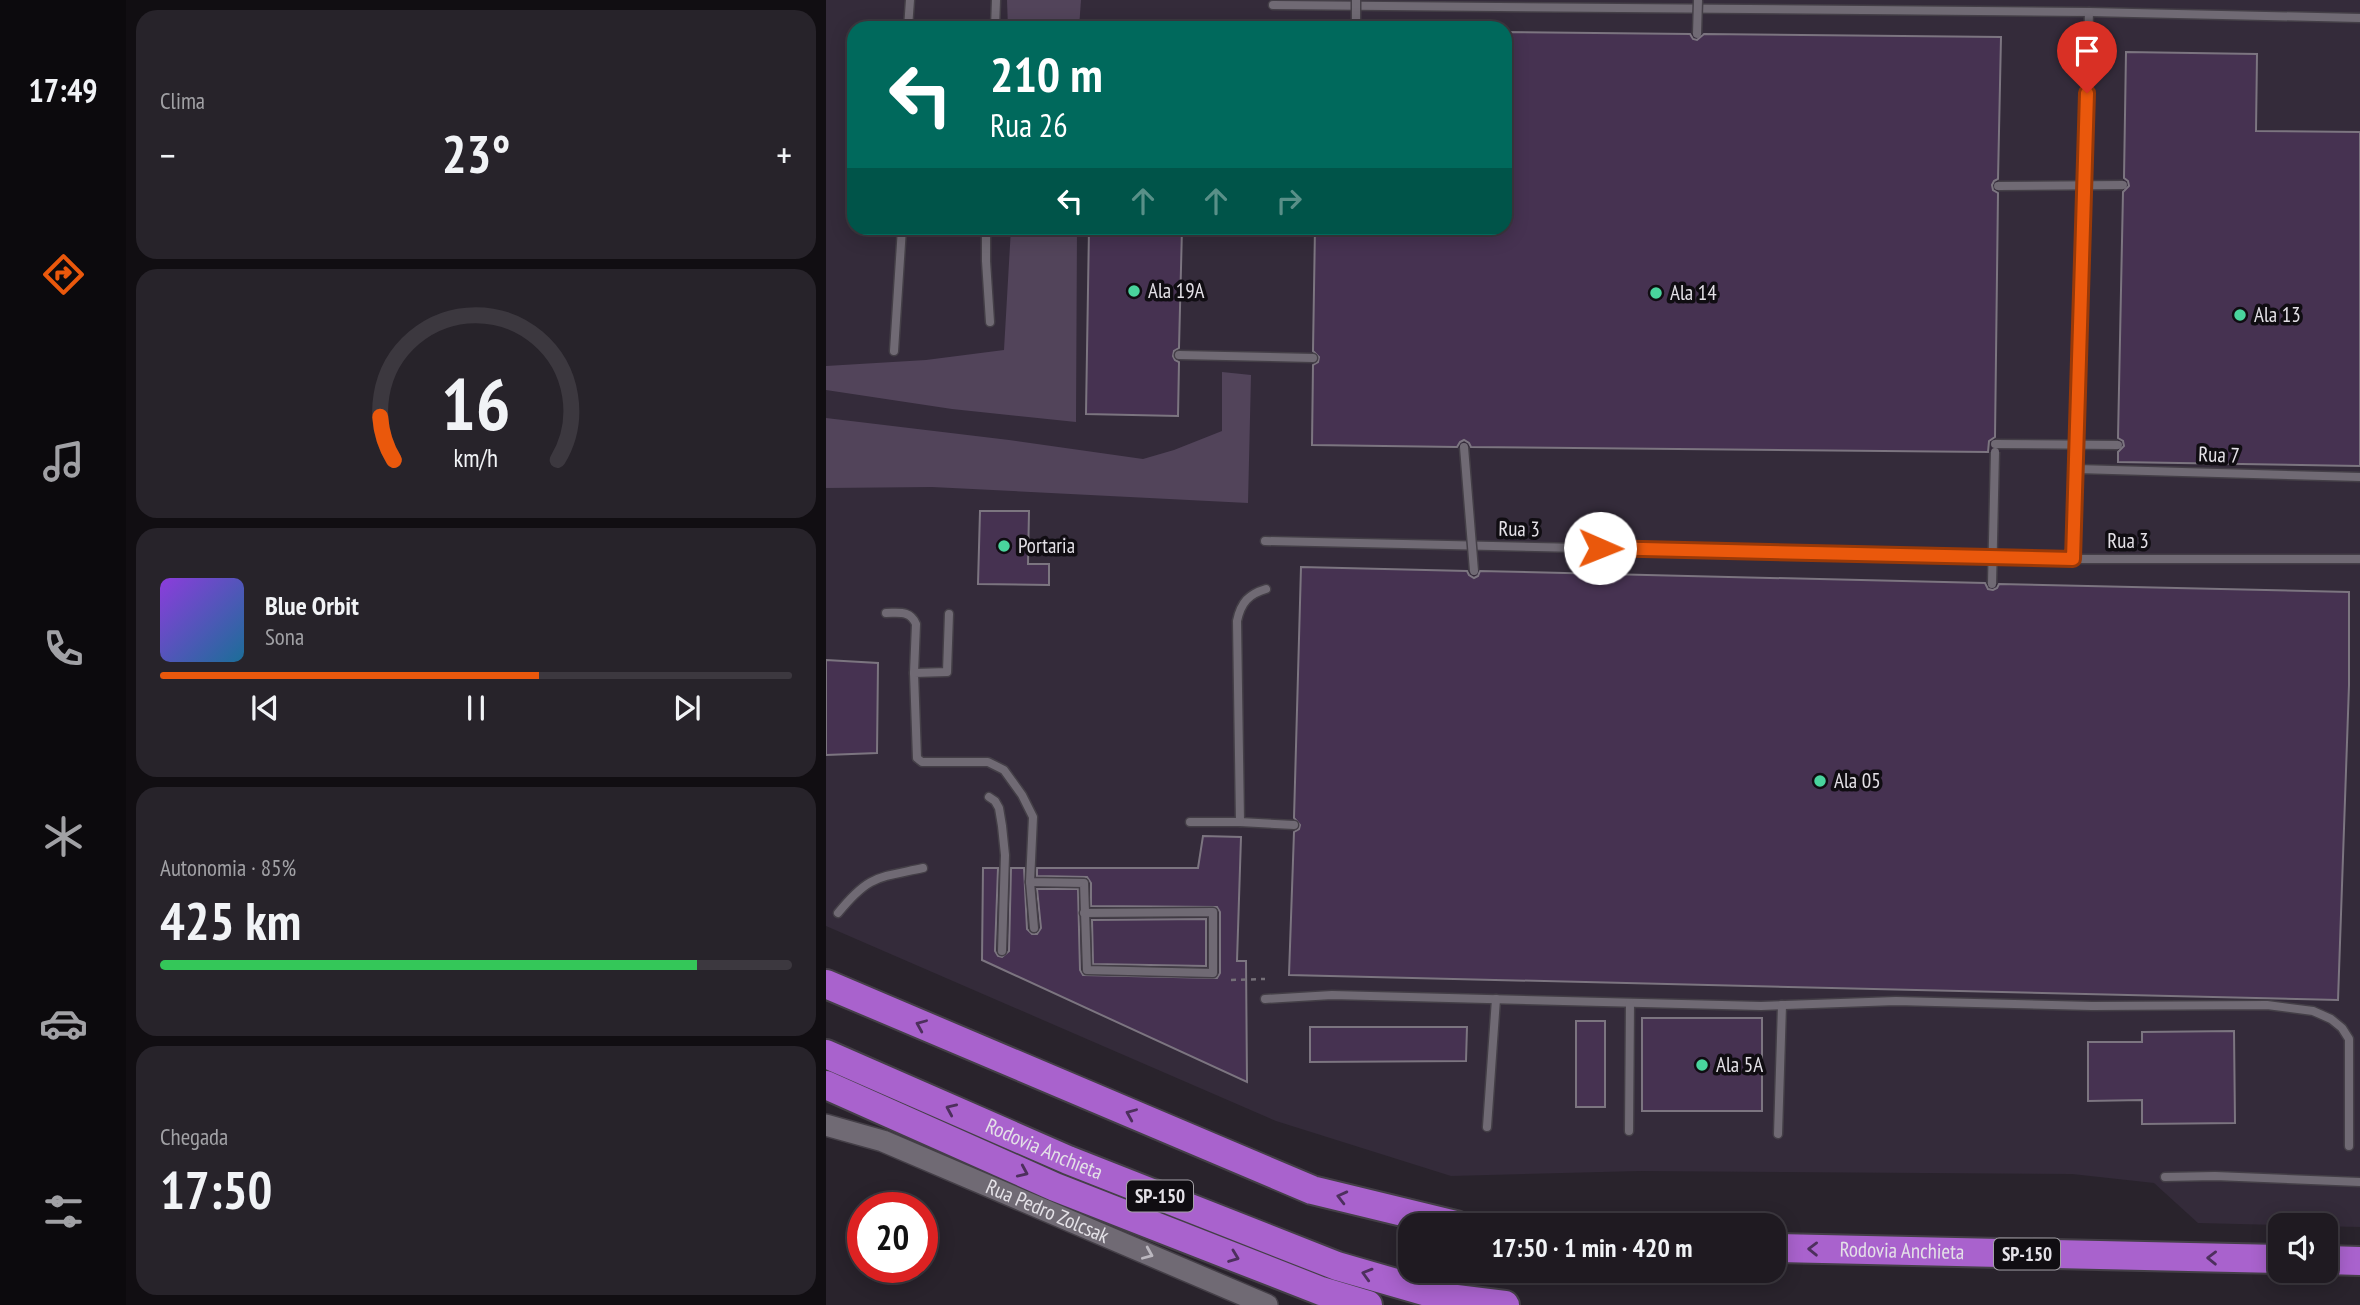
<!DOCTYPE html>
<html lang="pt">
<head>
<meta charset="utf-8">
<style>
  body { margin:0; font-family:"PT Sans Narrow",sans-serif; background:#27232a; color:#f1f3f6; height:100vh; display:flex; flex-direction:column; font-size:26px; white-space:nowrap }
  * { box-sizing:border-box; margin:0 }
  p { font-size:23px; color:#a1a1a5 }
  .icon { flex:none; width:38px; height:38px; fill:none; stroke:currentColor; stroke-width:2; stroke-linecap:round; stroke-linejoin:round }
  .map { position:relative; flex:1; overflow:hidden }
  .drawer { display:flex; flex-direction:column; gap:10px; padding:10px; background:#110e12; width:700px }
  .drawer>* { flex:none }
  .hud { position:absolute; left:21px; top:21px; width:665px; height:214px; border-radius:21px; box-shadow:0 4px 18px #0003,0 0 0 2px #3c383f; background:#00695c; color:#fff; overflow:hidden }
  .controls { position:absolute; left:1442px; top:1213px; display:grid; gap:14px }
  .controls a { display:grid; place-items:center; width:70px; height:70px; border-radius:14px; background:#1f1a21; box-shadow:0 4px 18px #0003,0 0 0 2px #3c383f; font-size:35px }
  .speed { position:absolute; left:21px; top:1192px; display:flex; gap:14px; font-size:35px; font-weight:700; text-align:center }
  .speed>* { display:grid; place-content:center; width:91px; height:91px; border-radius:50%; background:#1f1a21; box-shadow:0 4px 18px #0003,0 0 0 2px #3c383f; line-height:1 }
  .speed .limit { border:10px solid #d22; background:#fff; color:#111 }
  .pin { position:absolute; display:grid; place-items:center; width:60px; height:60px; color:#fff; margin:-72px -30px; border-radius:50% 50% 50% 0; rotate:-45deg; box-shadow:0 0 7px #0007 }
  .pin .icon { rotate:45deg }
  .me { position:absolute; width:77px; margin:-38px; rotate:91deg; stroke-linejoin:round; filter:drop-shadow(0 0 5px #0008) }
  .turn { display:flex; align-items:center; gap:24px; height:147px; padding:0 28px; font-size:32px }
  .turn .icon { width:91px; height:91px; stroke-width:2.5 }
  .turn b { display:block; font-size:49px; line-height:60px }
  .lanes { display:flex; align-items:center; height:66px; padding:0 28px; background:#0003; justify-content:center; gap:35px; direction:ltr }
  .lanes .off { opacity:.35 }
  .big { font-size:52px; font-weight:800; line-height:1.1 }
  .drawer .tile { flex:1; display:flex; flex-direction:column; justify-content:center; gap:10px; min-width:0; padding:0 24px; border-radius:21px; background:#27232a }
  .drawer .dial { align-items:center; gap:0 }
  .dial svg { height:182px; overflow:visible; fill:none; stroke:#3c383f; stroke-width:7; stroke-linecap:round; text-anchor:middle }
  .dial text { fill:#f1f3f6; stroke:none }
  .song { display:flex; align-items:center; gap:21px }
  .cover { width:84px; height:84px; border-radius:10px; background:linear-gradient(135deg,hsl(270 70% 55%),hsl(200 70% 35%)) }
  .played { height:7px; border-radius:4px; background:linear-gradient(90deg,#ea580c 60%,#3c383f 60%) }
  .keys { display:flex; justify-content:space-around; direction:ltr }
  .heat { display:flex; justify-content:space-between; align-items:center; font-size:38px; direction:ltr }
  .charge { height:10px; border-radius:5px; background:linear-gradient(90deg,#34c759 85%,#3c383f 0) }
  .trip { position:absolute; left:572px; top:1213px; width:388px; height:70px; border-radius:21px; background:#1f1a21; box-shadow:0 4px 18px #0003,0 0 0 2px #3c383f; font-weight:800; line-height:70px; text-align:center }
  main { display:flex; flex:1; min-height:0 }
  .dock { display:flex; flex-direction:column; width:126px; justify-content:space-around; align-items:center; background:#0c0a0d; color:#a1a1a5 }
  .dock .icon { width:49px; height:49px }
  .dock .selected { color:#ea580c }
  .dock b { font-size:32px; color:#f1f3f6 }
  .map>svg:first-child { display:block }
  .built { fill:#342b3a; fill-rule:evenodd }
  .green { fill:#52445a }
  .building { fill:#463251; stroke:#7c7580; stroke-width:2 }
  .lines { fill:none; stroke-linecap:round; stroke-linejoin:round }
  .service-casing { stroke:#443f47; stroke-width:11 }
  .secondary-casing { stroke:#443f47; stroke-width:24 }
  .motorway-casing { stroke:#443f47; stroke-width:32 }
  .path { stroke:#757078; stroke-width:2.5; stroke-dasharray:5 5; stroke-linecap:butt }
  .service { stroke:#706a74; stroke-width:8 }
  .secondary { stroke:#706a74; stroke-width:21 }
  .motorway { stroke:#a962cd; stroke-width:28 }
  .service-bridge-casing { stroke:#443f47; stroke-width:11; stroke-linecap:butt }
  .service-bridge { stroke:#706a74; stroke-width:8 }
  .oneway { stroke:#4d2f5d }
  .oneway2 { stroke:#bbb7bf }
  .route-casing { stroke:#983908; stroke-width:18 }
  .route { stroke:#ea580c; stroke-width:12 }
  .poi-dot { fill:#49d49d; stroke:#100d12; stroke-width:2.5 }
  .labels { text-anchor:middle; stroke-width:7; stroke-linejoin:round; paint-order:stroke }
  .shield { fill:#100d12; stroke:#a4a1a7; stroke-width:2 }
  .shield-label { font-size:19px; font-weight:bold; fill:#e4e1e7 }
  .poi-label { font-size:21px; fill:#e4e1e7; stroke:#100d12; text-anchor:start }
  .street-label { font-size:21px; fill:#e4e1e7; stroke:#100d12 }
</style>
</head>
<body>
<main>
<nav class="dock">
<b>17:49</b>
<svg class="icon selected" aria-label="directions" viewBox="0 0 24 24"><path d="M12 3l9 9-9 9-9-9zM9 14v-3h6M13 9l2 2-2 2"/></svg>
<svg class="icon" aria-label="music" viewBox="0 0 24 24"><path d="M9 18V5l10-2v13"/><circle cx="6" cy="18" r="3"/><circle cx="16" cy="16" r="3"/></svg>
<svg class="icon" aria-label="phone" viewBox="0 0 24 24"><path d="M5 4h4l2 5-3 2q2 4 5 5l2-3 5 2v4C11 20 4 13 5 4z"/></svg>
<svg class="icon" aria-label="climate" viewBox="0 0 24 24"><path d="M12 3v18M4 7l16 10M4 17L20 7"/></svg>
<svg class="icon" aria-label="car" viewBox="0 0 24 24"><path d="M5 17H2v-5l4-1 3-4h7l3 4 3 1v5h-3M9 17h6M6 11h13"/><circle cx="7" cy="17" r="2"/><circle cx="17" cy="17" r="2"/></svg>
<svg class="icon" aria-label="filters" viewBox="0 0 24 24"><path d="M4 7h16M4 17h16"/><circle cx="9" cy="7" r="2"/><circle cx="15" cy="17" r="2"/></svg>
</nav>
<section class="drawer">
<div class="tile"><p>Clima</p>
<div class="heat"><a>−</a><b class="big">23°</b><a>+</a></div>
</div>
<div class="tile dial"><svg viewBox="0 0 100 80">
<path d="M14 69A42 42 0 1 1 86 69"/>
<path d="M14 69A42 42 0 0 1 8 50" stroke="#ea580c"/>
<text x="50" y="56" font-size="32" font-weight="700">16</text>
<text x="50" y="72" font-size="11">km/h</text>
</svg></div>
<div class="tile">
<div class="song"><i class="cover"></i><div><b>Blue Orbit</b><p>Sona</p></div></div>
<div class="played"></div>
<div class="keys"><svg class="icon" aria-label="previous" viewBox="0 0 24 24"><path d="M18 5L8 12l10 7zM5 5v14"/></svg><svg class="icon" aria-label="pause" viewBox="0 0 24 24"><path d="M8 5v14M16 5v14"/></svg><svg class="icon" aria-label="next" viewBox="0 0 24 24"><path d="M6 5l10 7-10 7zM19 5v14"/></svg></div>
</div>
<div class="tile"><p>Autonomia · 85%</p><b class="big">425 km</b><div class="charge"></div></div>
<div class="tile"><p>Chegada</p><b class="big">17:50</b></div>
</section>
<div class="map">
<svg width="1534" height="1305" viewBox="0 0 1534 1305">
  <rect width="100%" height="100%" fill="#29232c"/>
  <path class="built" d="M0,0H1534V1227L1372,1223L1328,1183L1246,1174L814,1171L625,1176L450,1121L0,926ZM28,28H679V228H28Z"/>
  <g class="green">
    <path d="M181,0H255L253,28H182Z"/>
    <path d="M185,228H251L250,422L126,409L0,390V366L100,360L178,350Z"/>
    <path d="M396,372L425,375L422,503L106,487L0,488V418L183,440L317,459L348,450L396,431Z"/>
  </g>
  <g class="building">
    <path d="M679,32L864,34L867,39L871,40L878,34L1175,37L1172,179L1168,181L1166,185L1167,190L1172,193L1169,437L1163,441L1162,452L645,447L643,443L638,440L634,442L631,447L486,445L487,365L492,362L493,357L487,351L489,228H679Z"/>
    <path d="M1300,52L1431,54L1430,131L1534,132V466L1292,462V452L1298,446L1297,441L1292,438L1297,192L1303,186L1302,181L1298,178Z"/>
    <path d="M263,228H356L353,348L348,351L347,356L349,360L353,362L352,416L260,414Z"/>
    <path d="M154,511H203L202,564H223V585L152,584Z"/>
    <path d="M475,567L641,571L643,575L648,578L652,576L654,571L1159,583L1162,589L1167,590L1171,588L1173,584L1523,592V685L1512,1000L463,975L468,832L473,829L474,825L468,818Z"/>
    <path d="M0,660L52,663L51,753L0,755Z"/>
    <path d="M377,836L415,837L411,961H420L421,1082L156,960L157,868H172L169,951L172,956L176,957L183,951L185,868H198L201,929L206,934H211L215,928L211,889H252L254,970L257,975L391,978L394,973V912L391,907L265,906V883L261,877L211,876V868H372Z"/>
    <path d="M380,919V966L267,964L266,920Z"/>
    <rect x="816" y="1018" width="120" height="93"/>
    <rect x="750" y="1021" width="29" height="86"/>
    <path d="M484,1027H641L640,1061L484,1062Z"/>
    <path d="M1408,1031L1409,1123L1316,1124V1100L1262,1101V1042H1316V1032Z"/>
  </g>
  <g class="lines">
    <defs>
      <g id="service">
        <path d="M447,5L1263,12L1534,18"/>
        <path d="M82,28L84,0"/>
        <path d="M169,28L170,0"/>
        <path d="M160,228V261L164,322"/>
        <path d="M68,351L76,228"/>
        <path d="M353,355L487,358"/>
        <path d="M1251,469L1534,477"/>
        <path d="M439,541L1247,559H1534"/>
        <path d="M1247,559L1263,12"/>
        <path d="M440,589C423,594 415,602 411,621L414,822L468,825"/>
        <path d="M60,613C73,613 84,610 90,624L88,673"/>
        <path d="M123,614L121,672L88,673L91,758L96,762H162L178,770L196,795L207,817L204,882L258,883L261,970L387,973V912L258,913"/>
        <path d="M163,797L169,801L173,808L176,826L179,855L176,951"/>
        <path d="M364,822H414"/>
        <path d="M204,882L208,928"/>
        <path d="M12,913C43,875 51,878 97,868"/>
        <path d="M439,999L506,995L935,1006L1070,1001L1266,1006L1441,1005L1487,1011L1505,1019L1516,1028L1523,1039V1146"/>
        <path d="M661,1127L670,999"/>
        <path d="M803,1131L804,1003"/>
        <path d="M952,1134L956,1005"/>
        <path d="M1339,1177L1389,1176L1534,1182"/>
      </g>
      <g id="secondary">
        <path id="s1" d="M0,1125L57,1141L441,1305"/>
      </g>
      <g id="motorway">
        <path d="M0,984L486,1190L630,1225"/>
        <path id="s2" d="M0,1054L242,1160L511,1266L622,1298L679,1305"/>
        <path d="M0,1085L229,1187L495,1291L542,1305"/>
        <path id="s3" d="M948,1248L1454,1259"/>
        <path d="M1500,1260L1534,1261"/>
      </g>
    </defs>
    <use href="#service" class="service-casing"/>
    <use href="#secondary" class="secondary-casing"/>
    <use href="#motorway" class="motorway-casing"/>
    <path class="path" d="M405,980L439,979"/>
    <use href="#service" class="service"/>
    <use href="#secondary" class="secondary"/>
    <use href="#motorway" class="motorway"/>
    <defs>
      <g id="service-bridge">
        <path d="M530,28V0"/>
        <path d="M871,34L872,0"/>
        <path d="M1172,186L1297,185"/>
        <path d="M1169,444L1292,445"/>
        <path d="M638,447L648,571"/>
        <path d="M1166,584L1169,452"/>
      </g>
    </defs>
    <use href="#service-bridge" class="service-bridge-casing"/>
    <use href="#service-bridge" class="service-bridge"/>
  </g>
  <defs><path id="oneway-chevron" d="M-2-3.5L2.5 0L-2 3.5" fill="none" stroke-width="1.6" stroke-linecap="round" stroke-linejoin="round" transform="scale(1.75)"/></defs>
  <g class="oneway">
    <use href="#oneway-chevron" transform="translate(95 1025) rotate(-157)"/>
    <use href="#oneway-chevron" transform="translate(125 1109) rotate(-156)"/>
    <use href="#oneway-chevron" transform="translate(305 1114) rotate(-157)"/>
    <use href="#oneway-chevron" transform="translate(197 1172) rotate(24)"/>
    <use href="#oneway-chevron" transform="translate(516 1197) rotate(-166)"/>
    <use href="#oneway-chevron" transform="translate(987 1249) rotate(-179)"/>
    <use href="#oneway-chevron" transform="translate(408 1257) rotate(21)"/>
    <use href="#oneway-chevron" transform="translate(1386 1258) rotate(-179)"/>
    <use href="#oneway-chevron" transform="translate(541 1274) rotate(-164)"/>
  </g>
  <use class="oneway2" href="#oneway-chevron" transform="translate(322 1254) rotate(23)"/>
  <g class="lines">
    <defs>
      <path id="route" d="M774,548L1247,559L1261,93"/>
    </defs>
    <use href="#route" class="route-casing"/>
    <use href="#route" class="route"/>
  </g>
  <g class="poi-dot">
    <circle cx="308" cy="291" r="7"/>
    <circle cx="830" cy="293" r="7"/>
    <circle cx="1414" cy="315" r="7"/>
    <circle cx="178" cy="546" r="7"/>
    <circle cx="994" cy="781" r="7"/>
    <circle cx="876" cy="1065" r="7"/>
  </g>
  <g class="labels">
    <g class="shield">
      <rect x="301" y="1180.5" width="66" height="31" rx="5"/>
      <rect x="1168" y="1238.5" width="66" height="31" rx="5"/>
    </g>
    <g class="shield-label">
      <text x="334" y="1203">SP-150</text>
      <text x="1201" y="1261">SP-150</text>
    </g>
    <g class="poi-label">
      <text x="322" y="298">Ala 19A</text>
      <text x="844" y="300">Ala 14</text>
      <text x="1428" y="322">Ala 13</text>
      <text x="192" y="553">Portaria</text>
      <text x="1008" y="788">Ala 05</text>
      <text x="890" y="1072">Ala 5A</text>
    </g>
    <g class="street-label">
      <text transform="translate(1393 455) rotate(2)" y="7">Rua 7</text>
      <text transform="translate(693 529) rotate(1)" y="7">Rua 3</text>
      <text x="1302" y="548">Rua 3</text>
      <text dy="7" stroke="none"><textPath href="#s2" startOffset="238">Rodovia Anchieta</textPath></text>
      <text dy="7" stroke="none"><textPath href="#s1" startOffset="238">Rua Pedro Zolcsak</textPath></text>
      <text dy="7" stroke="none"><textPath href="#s3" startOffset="128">Rodovia Anchieta</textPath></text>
    </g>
  </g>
</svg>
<div class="controls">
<a><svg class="icon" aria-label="sound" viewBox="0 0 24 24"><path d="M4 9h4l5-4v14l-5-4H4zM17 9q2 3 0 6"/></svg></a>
</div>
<div class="speed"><div class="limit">20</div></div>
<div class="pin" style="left:1261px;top:93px;background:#d93025"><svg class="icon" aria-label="arrive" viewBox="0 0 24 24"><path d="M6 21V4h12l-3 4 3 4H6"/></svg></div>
<svg class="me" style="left:774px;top:548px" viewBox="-20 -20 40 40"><circle r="19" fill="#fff"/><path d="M0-13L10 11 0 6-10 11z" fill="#ea580c"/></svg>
<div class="trip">17:50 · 1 min · 420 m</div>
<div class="hud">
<div class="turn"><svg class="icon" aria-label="left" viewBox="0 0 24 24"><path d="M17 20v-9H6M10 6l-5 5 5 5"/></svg><div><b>210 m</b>Rua 26</div></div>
<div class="lanes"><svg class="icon" aria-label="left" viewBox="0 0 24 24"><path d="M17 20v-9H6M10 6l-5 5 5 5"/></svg><svg class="icon off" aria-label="ahead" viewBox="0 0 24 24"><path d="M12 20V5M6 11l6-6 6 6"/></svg><svg class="icon off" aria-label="ahead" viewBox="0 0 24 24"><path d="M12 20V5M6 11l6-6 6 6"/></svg><svg class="icon off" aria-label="right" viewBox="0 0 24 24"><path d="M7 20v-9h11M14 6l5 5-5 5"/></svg></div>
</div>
</div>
</main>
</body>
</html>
